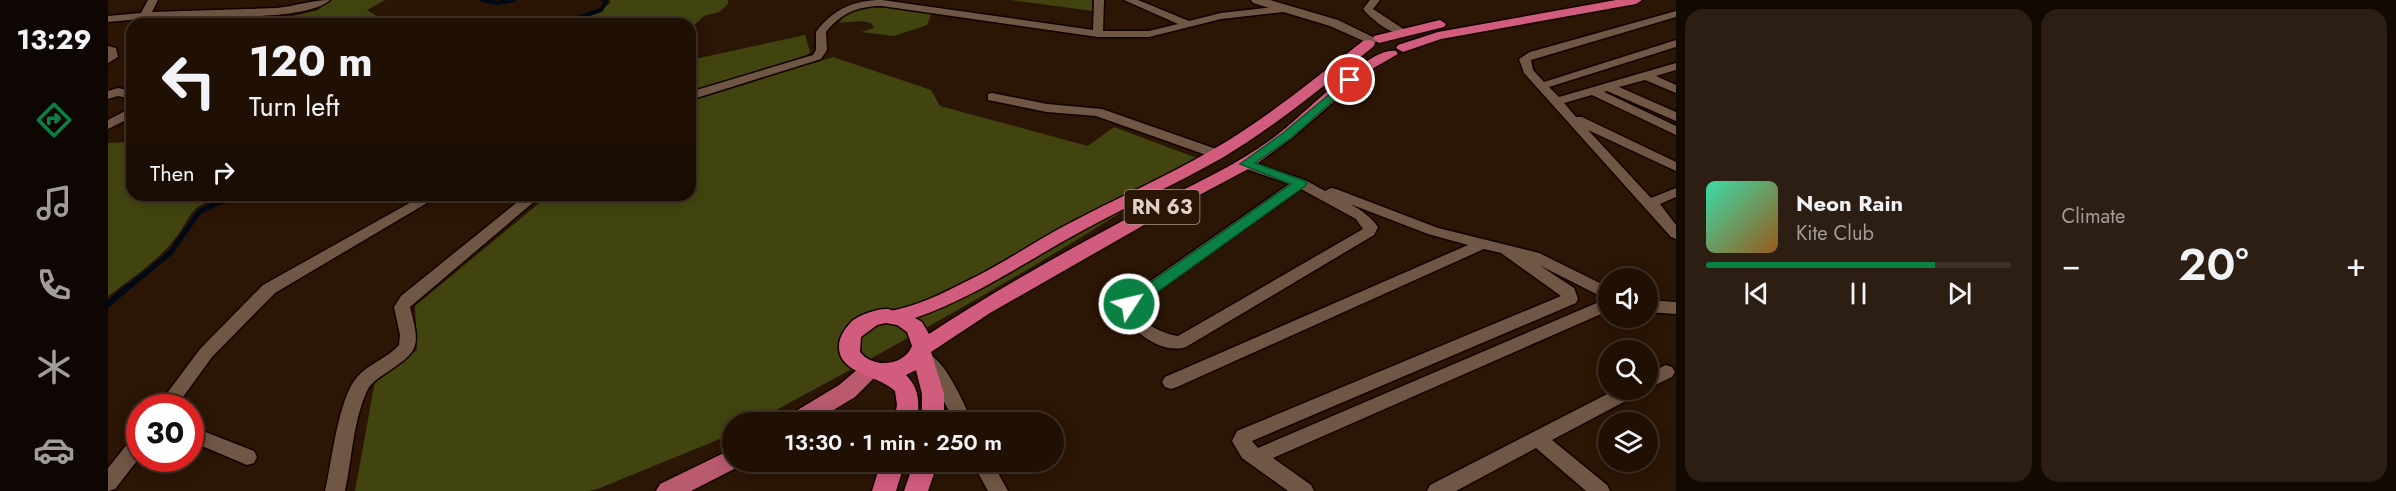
<!DOCTYPE html>
<html lang="en">
<head>
<meta charset="utf-8">
<style>
  body { margin:0; font-family:Jost,sans-serif; background:#2d1e13; color:#f1f3f6; height:100vh; display:flex; flex-direction:column; font-size:22px; white-space:nowrap }
  * { box-sizing:border-box; margin:0 }
  p { font-size:20px; color:#a29d9a }
  .icon { flex:none; width:33px; height:33px; fill:none; stroke:currentColor; stroke-width:2; stroke-linecap:round; stroke-linejoin:round }
  .map { position:relative; flex:1; overflow:hidden }
  .side { display:flex; flex-direction:column; gap:9px; padding:9px; background:#120902; width:720px }
  .side>* { flex:none }
  .guide { position:absolute; left:18px; top:18px; width:570px; height:183px; border-radius:18px; box-shadow:0 3px 15px #0003,0 0 0 2px #3d3026; background:#201004; color:#f1f3f6; overflow:hidden }
  .buttons { position:absolute; left:1490px; top:268px; display:grid; gap:12px }
  .buttons a { display:grid; place-items:center; width:60px; height:60px; border-radius:50%; background:#201004; box-shadow:0 3px 15px #0003,0 0 0 2px #3d3026; font-size:30px }
  .speed { position:absolute; left:18px; top:394px; display:flex; gap:12px; font-size:30px; font-weight:700; text-align:center }
  .speed>* { display:grid; place-content:center; width:78px; height:78px; border-radius:50%; background:#201004; box-shadow:0 3px 15px #0003,0 0 0 2px #3d3026; line-height:1 }
  .speed .limit { border:9px solid #d22; background:#fff; color:#111 }
  .pin { position:absolute; display:grid; place-items:center; width:51px; height:51px; color:#fff; margin:-26px; border:3px solid #fff; border-radius:50%; box-shadow:0 2px 6px #0007 }
  .me { position:absolute; width:66px; margin:-33px; rotate:55deg; stroke-linejoin:round; filter:drop-shadow(0 0 4px #0008) }
  .turn { display:flex; align-items:center; gap:21px; height:126px; padding:0 24px; font-size:27px }
  .turn .icon { width:78px; height:78px; stroke-width:2.5 }
  .turn b { display:block; font-size:42px; line-height:51px }
  .then { display:flex; align-items:center; height:57px; padding:0 24px; background:#0003; gap:12px; font-size:22px }
  .big { font-size:45px; font-weight:600; line-height:1.1 }
  .side .tile { flex:1; display:flex; flex-direction:column; justify-content:center; gap:9px; min-width:0; padding:0 21px; border-radius:18px; background:#2d1e13 }
  .song { display:flex; align-items:center; gap:18px }
  .cover { width:72px; height:72px; border-radius:9px; background:linear-gradient(135deg,hsl(160 70% 55%),hsl(30 70% 35%)) }
  .played { height:6px; border-radius:3px; background:linear-gradient(90deg,#0b8043 75%,#3d3026 75%) }
  .keys { display:flex; justify-content:space-around; direction:ltr }
  .heat { display:flex; justify-content:space-between; align-items:center; font-size:33px; direction:ltr }
  .side .tiles { flex:1; display:grid; gap:9px; grid-template-columns:repeat(2,1fr) }
  .trip { position:absolute; left:614px; top:412px; width:342px; height:60px; border-radius:30px; background:#201004; box-shadow:0 3px 15px #0003,0 0 0 2px #3d3026; font-weight:600; line-height:60px; text-align:center }
  main { display:flex; flex:1; min-height:0 }
  .tab-bar { display:flex; flex-direction:column; width:108px; justify-content:space-around; align-items:center; background:#0d0602; color:#a29d9a }
  .tab-bar .icon { width:42px; height:42px }
  .tab-bar .selected { color:#0b8043 }
  .tab-bar b { font-size:27px; color:#f1f3f6 }
  .map>svg:first-child { display:block }
  .green { fill:#424410 }
  .lines { fill:none; stroke-linecap:round; stroke-linejoin:round }
  .stream-far2 { stroke:#000916; stroke-width:4 }
  .stream-far1 { stroke:#000916; stroke-width:5 }
  .stream { stroke:#000916; stroke-width:6 }
  .minor-casing { stroke:#120200; stroke-width:3 }
  .tertiary-casing { stroke:#120200; stroke-width:3 }
  .primary-casing { stroke:#120200; stroke-width:3 }
  .trunk-casing { stroke:#120200; stroke-width:3 }
  .minor { fill:#705644; fill-rule:evenodd }
  .tertiary { fill:#705644; fill-rule:evenodd }
  .primary { fill:#b95a6f; fill-rule:evenodd }
  .trunk { fill:#d25c7e; fill-rule:evenodd }
  .route { fill:#0b8043; stroke:#07532c; stroke-width:1.5 }
  .labels { text-anchor:middle; stroke-width:6; stroke-linejoin:round; paint-order:stroke }
  .shield { fill:#2b1505; stroke:#aa998d; stroke-width:1.5 }
  .shield-label { font-size:20px; font-weight:bold; fill:#e0d1c7 }
</style>
</head>
<body>
<main>
<nav class="tab-bar">
<b>13:29</b>
<svg class="icon selected" aria-label="directions" viewBox="0 0 24 24"><path d="M12 3l9 9-9 9-9-9zM9 14v-3h6M13 9l2 2-2 2"/></svg>
<svg class="icon" aria-label="music" viewBox="0 0 24 24"><path d="M9 18V5l10-2v13"/><circle cx="6" cy="18" r="3"/><circle cx="16" cy="16" r="3"/></svg>
<svg class="icon" aria-label="phone" viewBox="0 0 24 24"><path d="M5 4h4l2 5-3 2q2 4 5 5l2-3 5 2v4C11 20 4 13 5 4z"/></svg>
<svg class="icon" aria-label="climate" viewBox="0 0 24 24"><path d="M12 3v18M4 7l16 10M4 17L20 7"/></svg>
<svg class="icon" aria-label="car" viewBox="0 0 24 24"><path d="M5 17H2v-5l4-1 3-4h7l3 4 3 1v5h-3M9 17h6M6 11h13"/><circle cx="7" cy="17" r="2"/><circle cx="17" cy="17" r="2"/></svg>
</nav>
<div class="map">
<svg width="1568" height="491" viewBox="0 0 1568 491">
  <rect width="100%" height="100%" fill="#2b1505"/>
  <g class="green">
    <path d="M221,0H277L259,10L282,24H117L124,19L185,16L210,10Z"/>
    <path d="M501,0H620V4L611,12L596,16L582,29V24H462L492,12L503,2Z"/>
    <path d="M903,0H984L985,11Z"/>
    <path d="M770,4L824,12L819,25L786,36L753,32L766,28L763,23L753,21L731,23L740,10Z"/>
    <path d="M697,35L702,52L699,55L582,92V60Z"/>
    <path d="M725,57L823,90L832,106L980,146L1006,127L1094,160C949,257 797,341 644,423H624V434L492,488L481,491H247L267,381L309,350L307,306L441,195H582V101Z"/>
    <path d="M24,142V195H122C74,206 88,216 61,246C43,265 22,280 0,296V143Z"/>
  </g>
  <g class="lines">
    <g class="stream-far2">
      <path d="M374,0L389,3L406,0"/>
      <path d="M451,24L493,10L498,2L495,0"/>
    </g>
    <path class="stream-far1" d="M18,289L62,253L91,212L107,204L137,195"/>
    <path class="stream" d="M0,304L20,287"/>
    <defs>
      <g id="minor">
        <path d="M40,0H50L44,12L169,8C187,6 205,0 222,0C196,24 81,14 42,18L45,24H35L32,19L0,22V16L33,13Z"/>
        <path d="M774,0L985,30L986,0H996L995,31H1041L1070,24L1016,0H1030L1081,21L1113,13L1176,6L1181,9L1176,12L1113,19L1041,37H990L774,6C750,6 733,13 718,32L719,50L713,59L582,100V92L705,55L708,50V32C725,9 746,0 774,0Z"/>
        <path d="M1262,0H1272L1265,9L1297,30V34C1284,36 1263,19 1255,9Z"/>
        <path d="M1568,11V17L1423,60L1425,70L1436,82L1568,40V47L1441,87L1451,97L1568,63V70L1548,76L1568,85V93L1537,80L1511,87L1568,112V121L1499,91L1496,92L1568,126V135L1484,95L1456,103L1468,117H1474L1568,162V171L1480,130L1543,198L1568,188V197L1552,204L1568,225V239L1563,237L1416,73L1411,59L1422,52Z"/>
        <path d="M0,46L8,48L10,57L0,63Z"/>
        <path d="M10,88L24,91V99L10,96L0,99V91Z"/>
        <path d="M884,93L939,104L994,109L1114,151L1116,154L1109,158L1104,157L988,116L939,112L880,100V94Z"/>
        <path d="M24,104V117L0,129V120L17,111L20,105Z"/>
        <path d="M1138,160L1197,180L1217,191L1223,188L1228,189L1330,228L1431,253L1500,287V311L1165,458L1203,485L1206,491H1180L1134,458L1124,441L1129,431L1453,296L1393,253L1376,249L1069,387L1063,389L1057,387L1054,382L1057,377L1360,245L1320,234L1242,204C1253,210 1262,216 1270,227L1266,235L1078,347C1054,355 1023,331 1013,311L1015,300L1181,184L1133,167L1131,164ZM1193,189L1248,219L1255,229L1070,336C1055,334 1031,323 1029,306ZM1431,265L1498,299L1150,448L1144,441L1468,303L1470,299L1466,288Z"/>
        <path d="M418,195H434L302,307C313,349 311,351 275,375C269,379 262,384 259,391C245,421 244,459 237,491H217C224,462 230,397 250,376C262,363 280,358 291,345L292,335L286,307L293,296Z"/>
        <path d="M314,196L321,200L319,203L167,293L104,357L67,408H48L92,349L155,285Z"/>
        <path d="M1539,300L1568,302V314L1539,312Z"/>
        <path d="M818,353C838,359 856,405 865,423H847L826,382L809,359L812,354Z"/>
        <path d="M1558,365L1564,367L1567,372L1564,377L1539,389V374Z"/>
        <path d="M1507,390H1532L1529,395L1444,440L1499,485L1502,491H1478L1428,448L1348,491H1319L1322,485Z"/>
        <path d="M82,426L146,451L149,457L146,463L139,465L82,441Z"/>
        <path d="M32,434V457L7,489L0,491V468L25,437Z"/>
        <path d="M864,462H884L900,491H880Z"/>
      </g>
      <path id="tertiary" d="M1143,0H1162L1230,20L1271,40L1265,44L1260,43L1222,26L1145,3Z"/>
      <g id="primary">
        <path d="M764,361L771,363L775,369L747,397L704,423H675L678,417L731,385L757,363Z"/>
        <path d="M624,449V462H634L632,466L583,491H548L552,484Z"/>
      </g>
      <g id="trunk">
        <path d="M1508,0H1534L1528,4L1333,39L1295,52L1288,48L1290,45L1330,32Z"/>
        <path d="M1332,20L1338,24L1336,27L1271,43L1265,39L1266,36Z"/>
        <path d="M1260,40L1265,41L1267,44L1265,47C1216,85 1168,126 1114,158C1068,184 1019,206 972,232C917,262 867,297 807,318L814,322L821,334C891,288 965,247 1039,208C1085,184 1133,164 1174,131C1195,115 1263,45 1288,51L1290,54L1262,70L1184,138L1144,167L1050,217L882,313L823,352L836,394V423H814V394L808,370L798,375C812,389 812,405 808,423H786L789,405L787,391C771,375 729,374 731,345C731,337 738,327 744,321C752,315 768,309 778,309C787,309 778,311 787,310C816,304 845,288 871,275C902,259 931,239 962,223C1009,198 1058,177 1104,150C1158,119 1206,79 1255,41ZM778,323L789,325L799,332L804,346C796,366 765,369 752,352L753,337L769,325Z"/>
        <path d="M773,462H797L788,491H764Z"/>
        <path d="M806,462H830L820,491H796Z"/>
      </g>
    </defs>
    <use href="#minor" class="minor-casing"/>
    <use href="#tertiary" class="tertiary-casing"/>
    <use href="#primary" class="primary-casing"/>
    <use href="#trunk" class="trunk-casing"/>
    <use href="#minor" class="minor"/>
    <use href="#tertiary" class="tertiary"/>
    <use href="#primary" class="primary"/>
    <use href="#trunk" class="trunk"/>
  </g>
  <path class="route" d="M1242,77L1246,78V82L1183,138L1147,163L1197,181L1199,183L1197,186L1027,308H1016L1014,304L1016,301L1183,184L1132,164L1175,133Z"/>
  <g class="labels">
    <rect class="shield" x="1016.5" y="190" width="75" height="34" rx="4.5"/>
    <g class="shield-label">
      <text x="1054" y="214">RN 63</text>
    </g>
  </g>
</svg>
<div class="buttons">
<a><svg class="icon" aria-label="sound" viewBox="0 0 24 24"><path d="M4 9h4l5-4v14l-5-4H4zM17 9q2 3 0 6"/></svg></a>
<a><svg class="icon" aria-label="search" viewBox="0 0 24 24"><circle cx="10" cy="10" r="6"/><path d="M15 15l6 6"/></svg></a>
<a><svg class="icon" aria-label="layers" viewBox="0 0 24 24"><path d="M12 4l9 5-9 5-9-5zM3 14l9 5 9-5"/></svg></a>
</div>
<div class="speed"><div class="limit">30</div></div>
<div class="pin" style="left:1242px;top:80px;background:#d93025"><svg class="icon" aria-label="arrive" viewBox="0 0 24 24"><path d="M6 21V4h12l-3 4 3 4H6"/></svg></div>
<svg class="me" style="left:1021px;top:304px" viewBox="-20 -20 40 40"><circle r="17" fill="#0b8043" stroke="#fff" stroke-width="3"/><path d="M0-11L8 9 0 5-8 9z" fill="#fff"/></svg>
<div class="trip">13:30 · 1 min · 250 m</div>
<div class="guide">
<div class="turn"><svg class="icon" aria-label="left" viewBox="0 0 24 24"><path d="M17 20v-9H6M10 6l-5 5 5 5"/></svg><div><b>120 m</b>Turn left</div></div>
<div class="then">Then<svg class="icon" aria-label="right" viewBox="0 0 24 24"><path d="M7 20v-9h11M14 6l5 5-5 5"/></svg></div>
</div>
</div>
<section class="side">
<div class="tiles">
<div class="tile">
<div class="song"><i class="cover"></i><div><b>Neon Rain</b><p>Kite Club</p></div></div>
<div class="played"></div>
<div class="keys"><svg class="icon" aria-label="previous" viewBox="0 0 24 24"><path d="M18 5L8 12l10 7zM5 5v14"/></svg><svg class="icon" aria-label="pause" viewBox="0 0 24 24"><path d="M8 5v14M16 5v14"/></svg><svg class="icon" aria-label="next" viewBox="0 0 24 24"><path d="M6 5l10 7-10 7zM19 5v14"/></svg></div>
</div>
<div class="tile"><p>Climate</p>
<div class="heat"><a>−</a><b class="big">20°</b><a>+</a></div>
</div>
</div>
</section>
</main>
</body>
</html>
